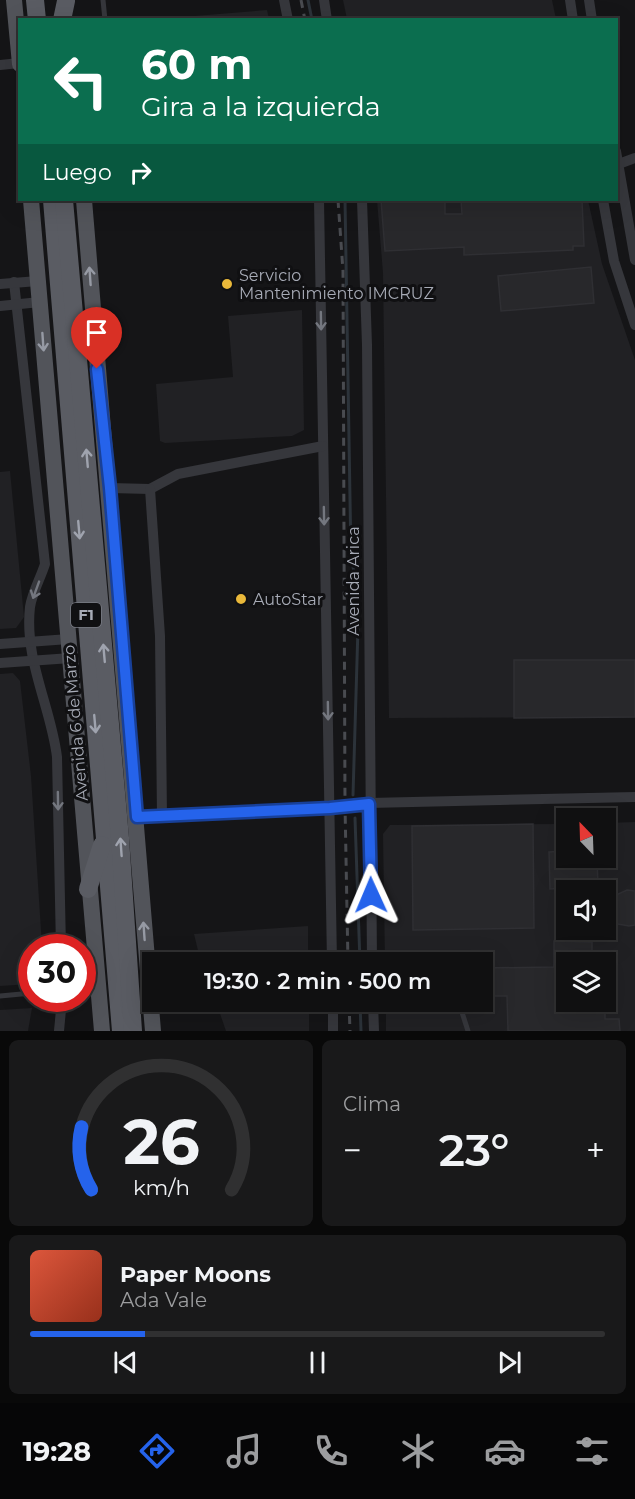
<!DOCTYPE html>
<html lang="es">
<head>
<meta charset="utf-8">
<style>
  body { margin:0; font-family:Montserrat,sans-serif; background:#19191a; color:#f1f3f6; height:100vh; display:flex; flex-direction:column; font-size:22px; white-space:nowrap }
  * { box-sizing:border-box; margin:0 }
  p { font-size:20px; color:#9c9d9f }
  .icon { flex:none; width:33px; height:33px; fill:none; stroke:currentColor; stroke-width:2; stroke-linecap:round; stroke-linejoin:round }
  .map { position:relative; height:1031px; overflow:hidden }
  .details { display:flex; flex-direction:column; gap:9px; padding:9px; background:#090909; flex:1 }
  .details>* { flex:none }
  .top-card { position:absolute; left:18px; top:18px; width:600px; height:183px; border-radius:0px; box-shadow:0 6px 24px #0002,0 0 0 2px #303031; background:#0b6e4f; color:#fff; overflow:hidden }
  .needle { width:39px; rotate:337deg }
  .tools { position:absolute; left:556px; top:808px; display:grid; gap:12px }
  .tools a { display:grid; place-items:center; width:60px; height:60px; border-radius:0px; background:#101011; box-shadow:0 6px 24px #0002,0 0 0 2px #303031; font-size:30px }
  .speed { position:absolute; left:18px; top:934px; display:flex; gap:12px; font-size:30px; font-weight:700; text-align:center }
  .speed>* { display:grid; place-content:center; width:78px; height:78px; border-radius:50%; background:#101011; box-shadow:0 6px 24px #0002,0 0 0 2px #303031; line-height:1 }
  .speed .limit { border:9px solid #d22; background:#fff; color:#111 }
  .pin { position:absolute; display:grid; place-items:center; width:51px; height:51px; color:#fff; margin:-62px -26px; border-radius:50% 50% 50% 0; rotate:-45deg; box-shadow:0 0 6px #0007 }
  .pin .icon { rotate:45deg }
  .me { position:absolute; width:66px; margin:-33px; rotate:359deg; stroke-linejoin:round; filter:drop-shadow(0 0 4px #0008) }
  .turn { display:flex; align-items:center; gap:21px; height:126px; padding:0 24px; font-size:27px }
  .turn .icon { width:78px; height:78px; stroke-width:2.5 }
  .turn b { display:block; font-size:42px; line-height:51px }
  .then { display:flex; align-items:center; height:57px; padding:0 24px; background:#0003; gap:12px; font-size:22px }
  .big { font-size:45px; font-weight:600; line-height:1.1 }
  .details .card { flex:1; display:flex; flex-direction:column; justify-content:center; gap:9px; min-width:0; padding:0 21px; border-radius:9px; background:#19191a }
  .details .dial { align-items:center; gap:0 }
  .dial svg { height:156px; overflow:visible; fill:none; stroke:#303031; stroke-width:7; stroke-linecap:round; text-anchor:middle }
  .dial text { fill:#f1f3f6; stroke:none }
  .song { display:flex; align-items:center; gap:18px }
  .cover { width:72px; height:72px; border-radius:9px; background:linear-gradient(135deg,hsl(10 70% 55%),hsl(10 70% 35%)) }
  .played { height:6px; border-radius:3px; background:linear-gradient(90deg,#2563eb 20%,#303031 20%) }
  .keys { display:flex; justify-content:space-around; direction:ltr }
  .heat { display:flex; justify-content:space-between; align-items:center; font-size:33px; direction:ltr }
  .details .tiles { flex:1; display:grid; gap:9px; grid-template-columns:1fr 1fr }
  .card:last-child { grid-column:span 2 }
  .trip { position:absolute; left:142px; top:952px; width:351px; height:60px; border-radius:0px; background:#101011; box-shadow:0 6px 24px #0002,0 0 0 2px #303031; font-weight:600; line-height:60px; text-align:center }
  .tab-bar { display:flex; height:96px; justify-content:space-around; align-items:center; background:#060607; color:#9c9d9f }
  .tab-bar .icon { width:42px; height:42px }
  .tab-bar .on { color:#2563eb }
  .tab-bar b { font-size:27px; color:#f1f3f6 }
  .map>svg:first-child { display:block }
  .built { fill:#212124; fill-rule:evenodd }
  .lines { fill:none; stroke-linecap:round; stroke-linejoin:round }
  .stream { stroke:#2c333a; stroke-width:3 }
  .building { fill:#28282b; stroke:#2f2f33; stroke-width:1.5 }
  .service { stroke:#36373c; stroke-width:5 }
  .minor { stroke:#36373c; stroke-width:10 }
  .primary { stroke:#52545a; stroke-width:16 }
  .trunk { stroke:#5a5c63; stroke-width:18 }
  .rail { stroke:#494b50; stroke-width:3; stroke-dasharray:8 6; stroke-linecap:butt }
  .oneway { stroke:#969aa4 }
  .oneway2 { stroke:#74777f }
  .oneway3 { stroke:#9fa3ae }
  .route-casing { stroke:#184099; stroke-width:15 }
  .route { stroke:#2563eb; stroke-width:10 }
  .poi-dot { fill:#e9b83a; stroke:#101012; stroke-width:2 }
  .labels { text-anchor:middle; stroke-width:6; stroke-linejoin:round; paint-order:stroke }
  .shield { fill:#101012; stroke:#7a7c85; stroke-width:1.5 }
  .shield-label { font-size:15px; font-weight:bold; fill:#a7abb6 }
  .poi-label { font-size:16px; fill:#a7abb6; stroke:#101012; text-anchor:start }
  .street-label { font-size:16px; fill:#a7abb6; stroke:#101012 }
</style>
</head>
<body>
<div class="map">
<svg width="635" height="1031" viewBox="0 0 635 1031">
  <rect width="100%" height="100%" fill="#151517"/>
  <g class="built">
    <path d="M343,0H552L556,19H347Z"/>
    <path d="M267,10L269,19H158Z"/>
    <path d="M377,200H588L602,264L635,360V717L389,718L383,273Z"/>
    <path d="M302,310L304,430L292,436L165,443L160,441L156,384L233,377L228,316Z"/>
    <path d="M10,471L24,617L16,628L0,629V472Z"/>
    <path d="M13,673L20,681L31,776L42,946L32,948L31,984L0,986V674Z"/>
    <path d="M635,822V1031H386V1002H483V963H385L383,834L390,825L567,824V858H606V823ZM567,891H606V930H567ZM567,963H606V1002H567Z"/>
    <path d="M308,926V963H201L194,934Z"/>
    <path d="M216,1002H309V1031H226Z"/>
    <path d="M32,1008L28,1031H0V1010Z"/>
  </g>
  <g class="lines">
    <g class="stream">
      <path d="M308,0L312,20"/>
      <path d="M345,200L351,558L359,594L353,795"/>
      <path d="M355,818L360,963"/>
      <path d="M360,1002L361,1031"/>
    </g>
  </g>
  <g class="building">
    <path d="M381,200H445V214H462L461,200H582L584,246H573V250L464,255V247L385,251Z"/>
    <path d="M591,267L594,303L501,311L498,276Z"/>
    <path d="M514,660H635V717L514,718Z"/>
    <path d="M533,824L534,928L413,930L412,826Z"/>
    <path d="M567,851V858H597L598,886L550,889L549,852Z"/>
    <path d="M627,890L635,891V925L629,926L618,924L606,913V906L616,895Z"/>
    <path d="M554,941L592,942V963H567V1002H605V1019H619L620,1031H508L507,996H483V968L554,967Z"/>
  </g>
  <g class="lines">
    <g class="service">
      <path d="M103,0L105,20"/>
      <path d="M82,989L97,988"/>
      <path d="M0,996L32,993"/>
      <path d="M451,1002L459,1003L468,1031"/>
    </g>
    <g class="minor">
      <path d="M284,0L288,20"/>
      <path d="M324,0L327,20"/>
      <path d="M570,0L573,20"/>
      <path d="M589,0L592,20"/>
      <path d="M0,65L19,63"/>
      <path d="M616,151L635,260"/>
      <path d="M616,165L635,158"/>
      <path d="M319,200L332,963"/>
      <path d="M362,200L367,345L372,963"/>
      <path d="M603,200L614,261L635,325"/>
      <path d="M14,282L45,564C41,577 32,593 30,607C24,660 51,707 57,757L61,948"/>
      <path d="M0,284L38,281"/>
      <path d="M0,306L40,302"/>
      <path d="M110,488L150,489L178,474L323,446"/>
      <path d="M150,489L160,636L162,817"/>
      <path d="M0,644L69,639"/>
      <path d="M0,663L71,658"/>
      <path d="M137,817L330,808L369,803L635,797"/>
      <path d="M333,1002V1031"/>
      <path d="M373,1002L374,1031"/>
      <path d="M59,1031L62,999"/>
    </g>
    <g class="primary">
      <path d="M14,0L20,64"/>
      <path d="M31,200L102,1031"/>
      <path d="M84,200L153,1031"/>
    </g>
    <g class="trunk">
      <path d="M35,0L37,20"/>
      <path d="M62,20L66,1"/>
      <path d="M52,200L121,1031"/>
      <path d="M64,200L120,838L133,1031"/>
      <path d="M88,889L102,845"/>
    </g>
    <g class="rail">
      <path d="M301,0L305,20"/>
      <path d="M338,200L343,271L345,805L348,963"/>
      <path d="M349,1002L350,1031"/>
    </g>
  </g>
  <defs><path id="oneway-shaft" d="M-6 0H5M1.5-3L5.5 0L1.5 3" fill="none" stroke-width="1.6" stroke-linecap="round" stroke-linejoin="round" transform="scale(1.5)"/></defs>
  <g class="oneway">
    <use href="#oneway-shaft" transform="translate(90 276) rotate(-94)"/>
    <use href="#oneway-shaft" transform="translate(43 342) rotate(86)"/>
    <use href="#oneway-shaft" transform="translate(144 931) rotate(-94)"/>
  </g>
  <g class="oneway2">
    <use href="#oneway-shaft" transform="translate(321 321) rotate(89)"/>
    <use href="#oneway-shaft" transform="translate(324 516) rotate(89)"/>
    <use href="#oneway-shaft" transform="translate(36 590) rotate(110)"/>
    <use href="#oneway-shaft" transform="translate(328 711) rotate(89)"/>
    <use href="#oneway-shaft" transform="translate(58 801) rotate(89)"/>
  </g>
  <g class="oneway3">
    <use href="#oneway-shaft" transform="translate(87 458) rotate(-95)"/>
    <use href="#oneway-shaft" transform="translate(79 530) rotate(85)"/>
    <use href="#oneway-shaft" transform="translate(104 653) rotate(-95)"/>
    <use href="#oneway-shaft" transform="translate(95 724) rotate(85)"/>
    <use href="#oneway-shaft" transform="translate(121 847) rotate(-94)"/>
  </g>
  <g class="lines">
    <defs>
      <path id="route" d="M97,369L110,488L137,817L330,808L369,804L371,895"/>
    </defs>
    <use href="#route" class="route-casing"/>
    <use href="#route" class="route"/>
  </g>
  <g class="poi-dot">
    <circle cx="227" cy="284" r="6"/>
    <circle cx="241" cy="599" r="6"/>
  </g>
  <g class="labels">
    <rect class="shield" x="71" y="603" width="30" height="24" rx="4.5"/>
    <g class="shield-label">
      <text x="86" y="620">F1</text>
    </g>
    <g class="poi-label">
      <text x="239" y="281">Servicio<tspan x="239" dy="18">Mantenimiento IMCRUZ</tspan></text>
      <text x="253" y="605">AutoStar</text>
    </g>
    <g class="street-label">
      <text transform="translate(353 581) rotate(-90)" y="6">Avenida Arica</text>
      <text transform="translate(75 723) rotate(-95)" y="6">Avenida 6 de Marzo</text>
    </g>
  </g>
</svg>
<div class="tools">
<a><svg class="needle" viewBox="-14 -14 28 28"><path d="M0-13l5 13h-10z" fill="#e53935"/><path d="M0 13l5-13h-10z" fill="#9c9d9f"/></svg></a>
<a><svg class="icon" aria-label="sound" viewBox="0 0 24 24"><path d="M4 9h4l5-4v14l-5-4H4zM17 9q2 3 0 6"/></svg></a>
<a><svg class="icon" aria-label="layers" viewBox="0 0 24 24"><path d="M12 4l9 5-9 5-9-5zM3 14l9 5 9-5"/></svg></a>
</div>
<div class="speed"><div class="limit">30</div></div>
<div class="pin" style="left:97px;top:369px;background:#d93025"><svg class="icon" aria-label="arrive" viewBox="0 0 24 24"><path d="M6 21V4h12l-3 4 3 4H6"/></svg></div>
<svg class="me" style="left:371px;top:895px" viewBox="-20 -20 40 40"><path d="M0-17L14 15 0 8-14 15z" fill="#2563eb" stroke="#fff" stroke-width="4"/></svg>
<div class="trip">19:30 · 2 min · 500 m</div>
<div class="top-card">
<div class="turn"><svg class="icon" aria-label="left" viewBox="0 0 24 24"><path d="M17 20v-9H6M10 6l-5 5 5 5"/></svg><div><b>60 m</b>Gira a la izquierda</div></div>
<div class="then">Luego<svg class="icon" aria-label="right" viewBox="0 0 24 24"><path d="M7 20v-9h11M14 6l5 5-5 5"/></svg></div>
</div>
</div>
<section class="details">
<div class="tiles">
<div class="card dial"><svg viewBox="0 0 100 80">
<path d="M14 69A42 42 0 1 1 86 69"/>
<path d="M14 69A42 42 0 0 1 9 37" stroke="#2563eb"/>
<text x="50" y="56" font-size="32" font-weight="700">26</text>
<text x="50" y="72" font-size="11">km/h</text>
</svg></div>
<div class="card"><p>Clima</p>
<div class="heat"><a>−</a><b class="big">23°</b><a>+</a></div>
</div>
<div class="card">
<div class="song"><i class="cover"></i><div><b>Paper Moons</b><p>Ada Vale</p></div></div>
<div class="played"></div>
<div class="keys"><svg class="icon" aria-label="previous" viewBox="0 0 24 24"><path d="M18 5L8 12l10 7zM5 5v14"/></svg><svg class="icon" aria-label="pause" viewBox="0 0 24 24"><path d="M8 5v14M16 5v14"/></svg><svg class="icon" aria-label="next" viewBox="0 0 24 24"><path d="M6 5l10 7-10 7zM19 5v14"/></svg></div>
</div>
</div>
</section>
<nav class="tab-bar">
<b>19:28</b>
<svg class="icon on" aria-label="directions" viewBox="0 0 24 24"><path d="M12 3l9 9-9 9-9-9zM9 14v-3h6M13 9l2 2-2 2"/></svg>
<svg class="icon" aria-label="music" viewBox="0 0 24 24"><path d="M9 18V5l10-2v13"/><circle cx="6" cy="18" r="3"/><circle cx="16" cy="16" r="3"/></svg>
<svg class="icon" aria-label="phone" viewBox="0 0 24 24"><path d="M5 4h4l2 5-3 2q2 4 5 5l2-3 5 2v4C11 20 4 13 5 4z"/></svg>
<svg class="icon" aria-label="climate" viewBox="0 0 24 24"><path d="M12 3v18M4 7l16 10M4 17L20 7"/></svg>
<svg class="icon" aria-label="car" viewBox="0 0 24 24"><path d="M5 17H2v-5l4-1 3-4h7l3 4 3 1v5h-3M9 17h6M6 11h13"/><circle cx="7" cy="17" r="2"/><circle cx="17" cy="17" r="2"/></svg>
<svg class="icon" aria-label="filters" viewBox="0 0 24 24"><path d="M4 7h16M4 17h16"/><circle cx="9" cy="7" r="2"/><circle cx="15" cy="17" r="2"/></svg>
</nav>
</body>
</html>
